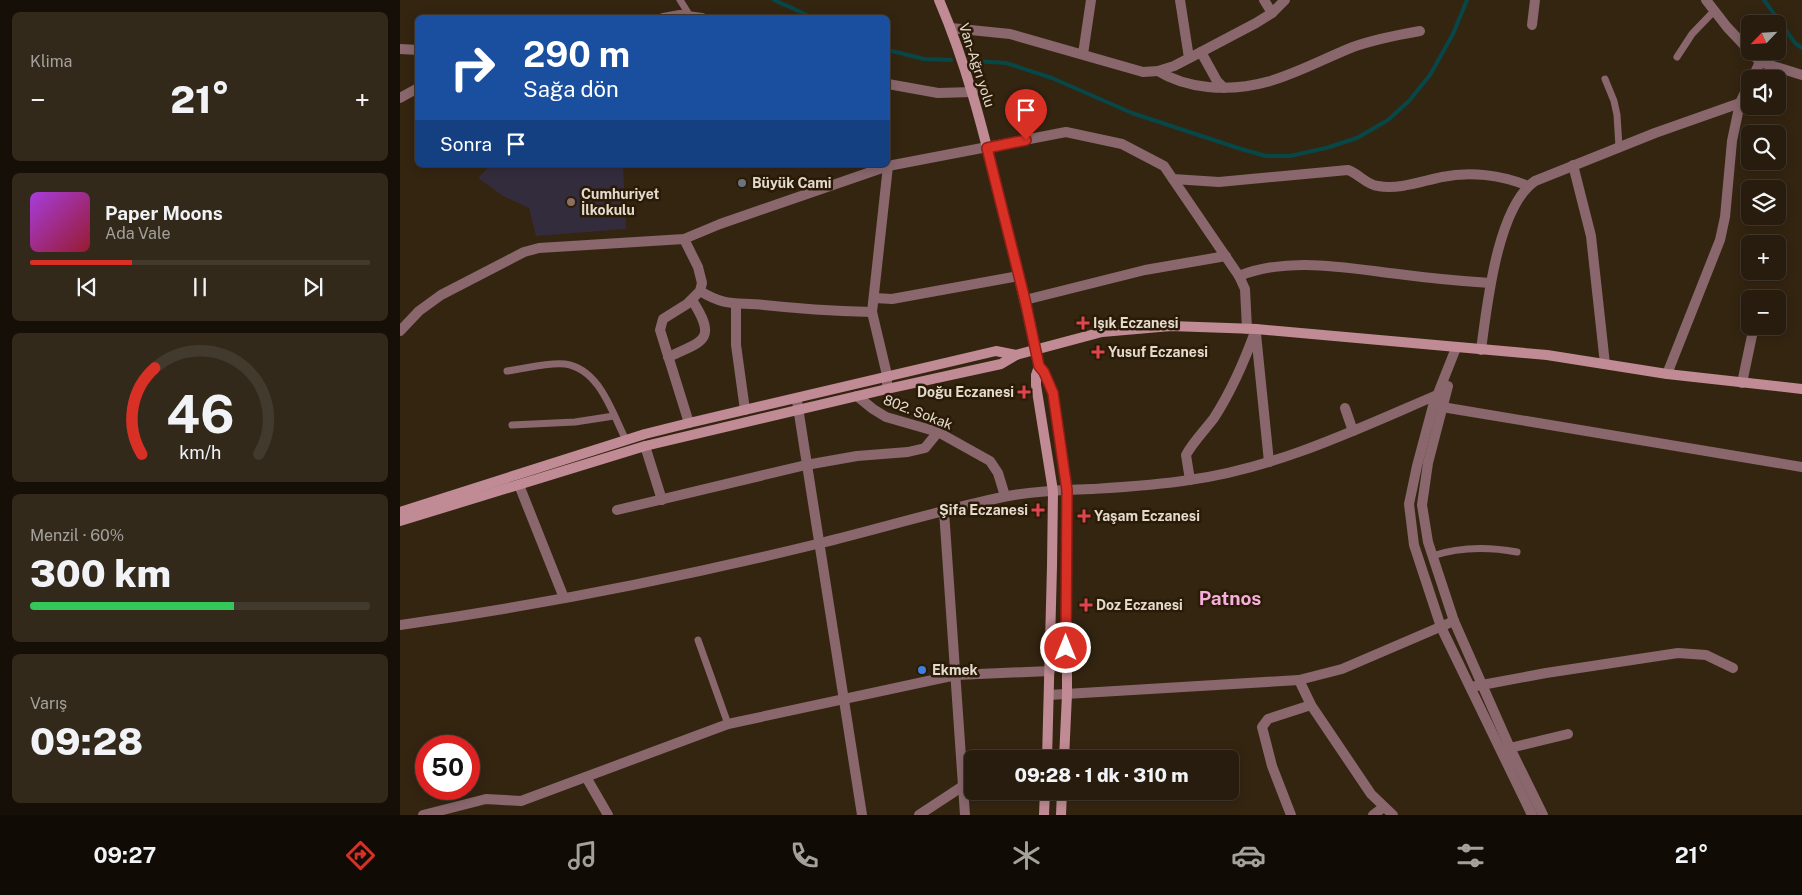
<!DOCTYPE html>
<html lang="tr">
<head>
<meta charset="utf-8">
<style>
  body { margin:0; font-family:"Public Sans",sans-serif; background:#33291b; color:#f1f3f6; height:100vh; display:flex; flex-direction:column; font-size:19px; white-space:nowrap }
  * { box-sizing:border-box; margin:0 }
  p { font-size:16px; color:#a4a19d }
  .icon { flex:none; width:28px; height:28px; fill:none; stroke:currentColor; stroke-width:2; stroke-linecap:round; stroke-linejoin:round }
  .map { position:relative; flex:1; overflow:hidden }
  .panel { display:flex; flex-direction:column; gap:12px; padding:12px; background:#150f07; width:400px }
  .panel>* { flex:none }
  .banner { position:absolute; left:15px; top:15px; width:475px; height:152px; border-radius:8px; box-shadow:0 2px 12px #0003,0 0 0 1px #433a2e; background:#1a4fa0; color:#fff; overflow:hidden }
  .needle { width:32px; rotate:245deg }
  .fabs { position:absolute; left:1341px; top:15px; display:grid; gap:10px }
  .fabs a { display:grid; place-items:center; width:45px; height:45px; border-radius:8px; background:#271c0d; box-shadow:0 2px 12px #0003,0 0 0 1px #433a2e; font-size:25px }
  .speed { position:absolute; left:15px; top:735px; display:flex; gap:10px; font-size:25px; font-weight:700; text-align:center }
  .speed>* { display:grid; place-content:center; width:65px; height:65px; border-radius:50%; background:#271c0d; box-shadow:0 2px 12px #0003,0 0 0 1px #433a2e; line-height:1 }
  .speed .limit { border:8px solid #d22; background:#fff; color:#111 }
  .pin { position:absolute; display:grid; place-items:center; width:42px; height:42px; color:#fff; margin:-51px -21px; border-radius:50% 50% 50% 0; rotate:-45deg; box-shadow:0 0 5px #0007 }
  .pin .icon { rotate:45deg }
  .me { position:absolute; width:55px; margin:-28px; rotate:0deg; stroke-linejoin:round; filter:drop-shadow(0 0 4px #0008) }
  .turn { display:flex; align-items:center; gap:18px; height:105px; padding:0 25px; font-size:22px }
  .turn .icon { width:65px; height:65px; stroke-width:2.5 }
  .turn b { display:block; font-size:35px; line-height:42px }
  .then { display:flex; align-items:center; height:48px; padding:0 25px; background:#0003; gap:10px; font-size:19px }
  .big { font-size:38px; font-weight:800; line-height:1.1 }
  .panel .widget { flex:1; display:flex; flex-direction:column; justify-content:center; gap:8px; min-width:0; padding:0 18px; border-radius:8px; background:#33291b }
  .panel .dial { align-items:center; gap:0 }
  .dial svg { height:130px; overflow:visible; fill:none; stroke:#433a2e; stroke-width:7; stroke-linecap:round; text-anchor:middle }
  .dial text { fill:#f1f3f6; stroke:none }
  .song { display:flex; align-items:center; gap:15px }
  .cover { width:60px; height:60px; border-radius:8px; background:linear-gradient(135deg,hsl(280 70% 55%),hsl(350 70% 35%)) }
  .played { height:5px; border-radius:2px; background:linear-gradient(90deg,#d93025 30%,#433a2e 30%) }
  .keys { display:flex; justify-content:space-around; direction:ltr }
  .heat { display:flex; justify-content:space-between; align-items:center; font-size:28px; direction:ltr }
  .charge { height:8px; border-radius:4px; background:linear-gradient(90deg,#34c759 60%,#433a2e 0) }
  .trip { position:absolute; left:564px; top:750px; width:275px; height:50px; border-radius:8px; background:#271c0d; box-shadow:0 2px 12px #0003,0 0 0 1px #433a2e; font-weight:800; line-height:50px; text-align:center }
  .tabs { display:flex; height:80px; justify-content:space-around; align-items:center; background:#100b05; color:#a4a19d }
  .tabs .icon { width:35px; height:35px }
  .tabs .current { color:#d93025 }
  .tabs b { font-size:22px; color:#f1f3f6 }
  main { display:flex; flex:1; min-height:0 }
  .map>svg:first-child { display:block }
  .education { fill:#332c3c }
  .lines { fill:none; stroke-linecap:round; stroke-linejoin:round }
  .stream { stroke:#074748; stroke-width:4 }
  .service { stroke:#89676d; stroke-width:7 }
  .minor { stroke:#89676d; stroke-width:10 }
  .tertiary { stroke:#89676d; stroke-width:10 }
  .secondary { stroke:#c08b94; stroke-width:10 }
  .route-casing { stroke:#8d1f18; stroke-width:12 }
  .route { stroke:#d93025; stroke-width:9 }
  .worship-dot { fill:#6b7280; stroke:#2a1b07; stroke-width:2 }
  .education-dot { fill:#8d6e63; stroke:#2a1b07; stroke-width:2 }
  .health-dot { fill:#e0444e; stroke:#2a1b07; stroke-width:2 }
  .shop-dot { fill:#3f7fe0; stroke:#2a1b07; stroke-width:2 }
  .labels { text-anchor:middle; stroke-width:5; stroke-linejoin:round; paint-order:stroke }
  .street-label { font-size:14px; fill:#e5dace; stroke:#2a1b07 }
  .poi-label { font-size:14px; font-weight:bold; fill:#e5dace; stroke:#2a1b07; text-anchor:start }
  .district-label { font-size:19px; font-weight:bold; fill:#f6aeda; stroke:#2a1b07 }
</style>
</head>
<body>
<main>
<section class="panel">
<div class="widget"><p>Klima</p>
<div class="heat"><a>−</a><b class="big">21°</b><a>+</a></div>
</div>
<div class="widget">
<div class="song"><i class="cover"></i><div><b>Paper Moons</b><p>Ada Vale</p></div></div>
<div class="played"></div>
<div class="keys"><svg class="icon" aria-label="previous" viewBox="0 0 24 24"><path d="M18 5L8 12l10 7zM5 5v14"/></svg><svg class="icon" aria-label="pause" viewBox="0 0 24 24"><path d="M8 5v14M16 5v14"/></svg><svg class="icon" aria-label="next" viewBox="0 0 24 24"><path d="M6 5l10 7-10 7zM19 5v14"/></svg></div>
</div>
<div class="widget dial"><svg viewBox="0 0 100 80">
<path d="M14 69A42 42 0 1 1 86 69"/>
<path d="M14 69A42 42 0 0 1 22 16" stroke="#d93025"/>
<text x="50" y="56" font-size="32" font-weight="700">46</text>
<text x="50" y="72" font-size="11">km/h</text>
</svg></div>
<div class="widget"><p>Menzil · 60%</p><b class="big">300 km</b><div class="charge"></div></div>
<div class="widget"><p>Varış</p><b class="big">09:28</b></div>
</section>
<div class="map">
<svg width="1402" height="815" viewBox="0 0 1402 815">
  <rect width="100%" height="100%" fill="#342511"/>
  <path class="education" d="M90,165H223L226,229L136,236L129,208L103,196L78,178Z"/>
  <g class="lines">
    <g class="stream">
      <path d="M374,0L414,18"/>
      <path d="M1364,0L1395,43L1402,48"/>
      <path d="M488,50L524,59L551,60"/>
      <path d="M576,61L606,63L652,78L732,113L841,149L866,156H890L926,148L957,138L988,120L1009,101L1030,75L1053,34L1067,0"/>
    </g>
    <g class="service">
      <path d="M280,0L290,16"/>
      <path d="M1277,57L1292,34L1314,11"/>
      <path d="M1205,79L1214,101L1217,115L1219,147"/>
      <path d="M107,371C125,369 147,362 165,364C200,369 212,413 226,440"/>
      <path d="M112,425L175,422L214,416"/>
      <path d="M1032,556C1059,547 1090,547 1117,552"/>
      <path d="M298,640L328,724"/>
    </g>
    <g class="minor">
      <path d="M780,0L789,58"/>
      <path d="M864,0L872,13"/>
      <path d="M1306,0L1327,27L1360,62L1402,75"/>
      <path d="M263,18L280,15L302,18"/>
      <path d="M1132,25L1135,0"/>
      <path d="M551,28L610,34L743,72L758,71L774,66L801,52L856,23L872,13L885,0"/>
      <path d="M0,49L18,50"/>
      <path d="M801,52L817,81L824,88"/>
      <path d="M683,54L691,0"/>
      <path d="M758,71C774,81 789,85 808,87C865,93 903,67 953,47C975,39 997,35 1020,31"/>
      <path d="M1352,79L1360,62"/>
      <path d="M488,84L538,93L573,92"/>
      <path d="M0,98L18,88"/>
      <path d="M1173,165L1191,236L1205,364"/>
      <path d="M773,179L819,182L948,170C959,174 967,185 978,186C999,190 1022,181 1042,177C1070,171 1102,175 1128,186"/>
      <path d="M284,239L298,267L302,283L300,291L287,304L263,319L260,330L289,423"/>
      <path d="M839,276C888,256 947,268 998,274C1028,278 1059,281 1090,283"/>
      <path d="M300,291C326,307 336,302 364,305C400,309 436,311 472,312"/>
      <path d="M474,298L492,299L619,276"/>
      <path d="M625,300L745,270L826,256"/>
      <path d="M336,304V345L345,410"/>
      <path d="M0,331L19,311L41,295L124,252L139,248L284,239L320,224L488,166L666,132L722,144L764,166L839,276L845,289L847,329"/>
      <path d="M856,334L869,462"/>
      <path d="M1081,350C1087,306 1097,207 1135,181L1255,133L1340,103"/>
      <path d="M268,357C305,341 317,339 292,300"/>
      <path d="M1267,374L1320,240L1325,217L1332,141L1340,103L1350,82"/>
      <path d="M1342,383L1354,326"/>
      <path d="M487,386V375L472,312L488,166"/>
      <path d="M457,396L473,409L486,417L538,432L590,461L598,473L605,496"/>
      <path d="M397,401L462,815"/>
      <path d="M1036,406L1402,467"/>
      <path d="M945,408L953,431"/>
      <path d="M245,446L262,500"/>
      <path d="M790,480L786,455C793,442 805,430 814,418C832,390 845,360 856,329"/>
      <path d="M119,485L164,598"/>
      <path d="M217,510L406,465L457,456L508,452L525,448L538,432"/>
      <path d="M544,511L565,815"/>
      <path d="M899,680L911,705L971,794L993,815"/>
      <path d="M1071,687L1146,673L1278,653L1306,655L1333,668"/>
      <path d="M649,695L899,680L942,669L1054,621"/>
      <path d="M1110,748L1168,734"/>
      <path d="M186,777L208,815"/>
      <path d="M23,815L86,799L121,801L328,724L556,675L650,671"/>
      <path d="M519,815L563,786"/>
      <path d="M891,815L872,766L862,727L868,719L911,705"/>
      <path d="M973,815L984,807"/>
    </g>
    <g class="tertiary">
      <path d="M1056,348L1033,406L1017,466L1009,504L1014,545L1041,627L1132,815"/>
      <path d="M1048,386L1028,463L1022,505L1028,542L1054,621L1110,748L1143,815"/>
      <path d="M0,625C141,605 282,577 421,543C482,528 541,510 603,497C632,491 663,490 693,489C725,487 758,485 789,480C877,468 957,429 1037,395L1047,387"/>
    </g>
    <g class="secondary">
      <path d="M539,0C566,63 583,129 599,196C613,252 627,309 639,366L644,372L653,393L667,490V694L664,759"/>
      <path d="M639,366L636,375V385L653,491L652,566L647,759"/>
      <path d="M0,512L245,434L289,423L596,351L616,355"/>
      <path d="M0,521L245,446L487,389L601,364L616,355L702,332L771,326L856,329L1147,355L1267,374L1402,389"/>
      <path d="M644,815L645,791"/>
      <path d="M661,815L662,791"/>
    </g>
  </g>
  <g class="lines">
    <defs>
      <path id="route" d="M626,140L587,148L625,300L639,366L644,372L653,393L667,490L666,648"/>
    </defs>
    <use href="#route" class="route-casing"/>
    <use href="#route" class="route"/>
  </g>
  <circle class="worship-dot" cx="342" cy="183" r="5"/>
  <circle class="education-dot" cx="171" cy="202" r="5"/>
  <g class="health-dot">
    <path d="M680.5 315.5h5v5h5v5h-5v5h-5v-5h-5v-5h5z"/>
    <path d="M695.5 344.5h5v5h5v5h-5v5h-5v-5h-5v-5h5z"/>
    <path d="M621.5 384.5h5v5h5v5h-5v5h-5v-5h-5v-5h5z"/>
    <path d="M635.5 502.5h5v5h5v5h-5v5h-5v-5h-5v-5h5z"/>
    <path d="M681.5 508.5h5v5h5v5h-5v5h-5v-5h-5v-5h5z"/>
    <path d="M683.5 597.5h5v5h5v5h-5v5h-5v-5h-5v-5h5z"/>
  </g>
  <circle class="shop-dot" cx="522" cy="670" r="5"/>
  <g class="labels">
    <g class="street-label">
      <text transform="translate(577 65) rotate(72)" y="5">Van-Ağrı yolu</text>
      <text transform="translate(518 412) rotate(21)" y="5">802. Sokak</text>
    </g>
    <g class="poi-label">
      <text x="352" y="188">Büyük Cami</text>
      <text x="181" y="199">Cumhuriyet<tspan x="181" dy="16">İlkokulu</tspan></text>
      <text x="693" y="328">Işık Eczanesi</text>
      <text x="708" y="357">Yusuf Eczanesi</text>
      <text x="614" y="397" text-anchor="end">Doğu Eczanesi</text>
      <text x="628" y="515" text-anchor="end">Şifa Eczanesi</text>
      <text x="694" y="521">Yaşam Eczanesi</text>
      <text x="696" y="610">Doz Eczanesi</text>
      <text x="532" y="675">Ekmek</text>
    </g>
    <g class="district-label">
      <text x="830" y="605">Patnos</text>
    </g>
  </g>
</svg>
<div class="fabs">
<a><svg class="needle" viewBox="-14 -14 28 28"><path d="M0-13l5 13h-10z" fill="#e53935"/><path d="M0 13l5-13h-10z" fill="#a4a19d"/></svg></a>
<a><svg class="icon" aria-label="sound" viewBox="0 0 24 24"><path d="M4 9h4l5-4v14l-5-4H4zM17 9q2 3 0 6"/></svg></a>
<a><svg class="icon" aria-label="search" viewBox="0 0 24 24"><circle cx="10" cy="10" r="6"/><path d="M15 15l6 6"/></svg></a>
<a><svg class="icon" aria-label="layers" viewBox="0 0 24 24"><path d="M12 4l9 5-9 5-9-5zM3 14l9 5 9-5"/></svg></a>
<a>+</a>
<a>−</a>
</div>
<div class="speed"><div class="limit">50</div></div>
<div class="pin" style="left:626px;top:140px;background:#d93025"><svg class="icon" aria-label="arrive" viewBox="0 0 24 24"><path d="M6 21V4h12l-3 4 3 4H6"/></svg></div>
<svg class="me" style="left:666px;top:648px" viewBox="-20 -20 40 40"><circle r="17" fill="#d93025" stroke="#fff" stroke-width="3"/><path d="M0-11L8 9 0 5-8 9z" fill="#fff"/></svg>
<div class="trip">09:28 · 1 dk · 310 m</div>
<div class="banner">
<div class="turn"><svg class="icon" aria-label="right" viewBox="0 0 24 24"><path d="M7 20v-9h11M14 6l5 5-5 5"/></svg><div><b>290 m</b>Sağa dön</div></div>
<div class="then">Sonra<svg class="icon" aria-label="arrive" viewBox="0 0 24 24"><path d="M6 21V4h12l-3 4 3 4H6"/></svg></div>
</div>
</div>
</main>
<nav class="tabs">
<b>09:27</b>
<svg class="icon current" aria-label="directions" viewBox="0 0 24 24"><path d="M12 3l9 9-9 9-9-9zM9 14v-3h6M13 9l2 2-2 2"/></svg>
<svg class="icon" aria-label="music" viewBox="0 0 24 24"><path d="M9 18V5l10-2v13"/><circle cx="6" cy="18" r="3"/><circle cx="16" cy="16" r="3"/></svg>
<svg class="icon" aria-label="phone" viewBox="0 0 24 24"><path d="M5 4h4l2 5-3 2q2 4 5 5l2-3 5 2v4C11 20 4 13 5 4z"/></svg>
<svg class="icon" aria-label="climate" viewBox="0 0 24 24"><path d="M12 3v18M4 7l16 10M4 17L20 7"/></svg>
<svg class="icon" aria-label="car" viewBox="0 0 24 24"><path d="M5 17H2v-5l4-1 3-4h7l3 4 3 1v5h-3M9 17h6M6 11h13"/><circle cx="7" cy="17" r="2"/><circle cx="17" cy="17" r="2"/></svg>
<svg class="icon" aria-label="filters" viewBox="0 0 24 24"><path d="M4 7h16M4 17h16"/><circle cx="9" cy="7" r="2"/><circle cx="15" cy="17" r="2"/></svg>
<b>21°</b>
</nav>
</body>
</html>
